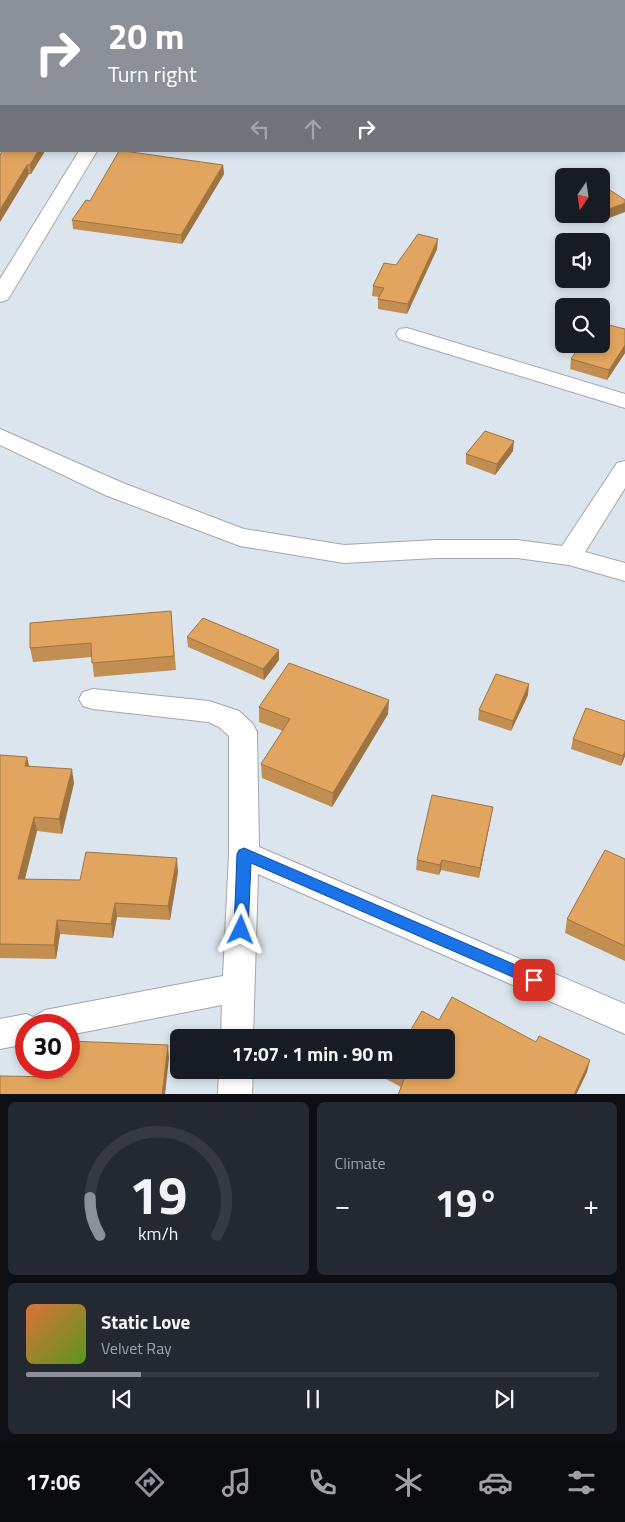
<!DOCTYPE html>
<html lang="en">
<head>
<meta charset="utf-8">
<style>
  body { margin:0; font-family:"Titillium Web",sans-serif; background:#242831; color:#f1f3f6; height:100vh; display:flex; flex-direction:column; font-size:19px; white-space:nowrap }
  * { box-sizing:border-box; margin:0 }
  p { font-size:16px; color:#9ea1a6 }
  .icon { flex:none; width:28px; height:28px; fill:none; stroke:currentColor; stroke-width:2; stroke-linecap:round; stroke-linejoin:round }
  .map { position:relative; height:1094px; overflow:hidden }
  .side { display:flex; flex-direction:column; gap:8px; padding:8px; background:#0d0f14; flex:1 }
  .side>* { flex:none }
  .top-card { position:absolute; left:0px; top:0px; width:625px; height:152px; box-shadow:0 2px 8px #0003; background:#8c9099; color:#fff; overflow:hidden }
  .needle { width:32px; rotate:193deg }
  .controls { position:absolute; left:555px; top:168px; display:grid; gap:10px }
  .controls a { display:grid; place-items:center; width:55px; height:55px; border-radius:8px; background:#171b24; box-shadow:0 2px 8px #0003; font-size:25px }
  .speed { position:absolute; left:15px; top:1014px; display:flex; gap:10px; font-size:25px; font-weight:700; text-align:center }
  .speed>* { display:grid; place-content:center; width:65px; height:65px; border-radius:50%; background:#171b24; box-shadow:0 2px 8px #0003; line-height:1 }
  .speed .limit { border:8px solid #d22; background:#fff; color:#111 }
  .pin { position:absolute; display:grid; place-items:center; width:42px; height:42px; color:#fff; margin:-21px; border-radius:10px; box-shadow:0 2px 8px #0006 }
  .me { position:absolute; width:55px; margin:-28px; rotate:2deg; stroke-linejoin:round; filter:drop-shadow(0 0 4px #0008) }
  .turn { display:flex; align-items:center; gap:18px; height:105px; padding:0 25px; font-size:22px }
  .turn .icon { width:65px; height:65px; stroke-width:2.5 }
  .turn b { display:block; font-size:35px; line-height:42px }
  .lanes { display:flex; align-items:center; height:48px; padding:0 25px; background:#0003; justify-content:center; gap:25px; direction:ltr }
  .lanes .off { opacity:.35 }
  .big { font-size:38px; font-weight:700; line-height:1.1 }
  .side .widget { flex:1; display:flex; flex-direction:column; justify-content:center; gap:8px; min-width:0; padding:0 18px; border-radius:8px; background:#242831 }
  .side .dial { align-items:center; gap:0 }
  .dial svg { height:130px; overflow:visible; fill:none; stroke:#363941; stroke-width:7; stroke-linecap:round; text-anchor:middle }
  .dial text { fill:#f1f3f6; stroke:none }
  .song { display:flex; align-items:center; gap:15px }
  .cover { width:60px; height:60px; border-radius:8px; background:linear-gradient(135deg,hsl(20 70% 55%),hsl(90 70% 35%)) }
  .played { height:5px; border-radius:2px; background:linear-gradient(90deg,#8c9099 20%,#363941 20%) }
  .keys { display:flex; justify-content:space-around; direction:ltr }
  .heat { display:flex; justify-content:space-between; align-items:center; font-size:28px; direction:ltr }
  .side .tiles { flex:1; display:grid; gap:8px; grid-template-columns:1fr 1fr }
  .widget:last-child { grid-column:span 2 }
  .trip { position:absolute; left:170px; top:1029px; width:285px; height:50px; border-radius:8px; background:#171b24; box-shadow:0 2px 8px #0003; font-weight:700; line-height:50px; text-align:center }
  .menu { display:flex; height:80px; justify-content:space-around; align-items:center; background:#090b0e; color:#9ea1a6 }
  .menu .icon { width:35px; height:35px }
  .menu .selected { color:#8c9099 }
  .menu b { font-size:22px; color:#f1f3f6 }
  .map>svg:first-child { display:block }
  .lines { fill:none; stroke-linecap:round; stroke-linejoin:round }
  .street-casing { stroke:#9fa8b0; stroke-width:2 }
  .street { fill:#fff; fill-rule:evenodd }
  .wall { fill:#c28e52 }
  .shaded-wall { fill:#9e7442 }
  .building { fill:#e2a55f; stroke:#9e7442 }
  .route { fill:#1a73e8; stroke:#114b97 }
</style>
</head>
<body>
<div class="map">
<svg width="625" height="1095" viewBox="0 0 625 1095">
  <rect width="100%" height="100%" fill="#dce5ee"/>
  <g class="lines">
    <defs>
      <g id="street">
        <path d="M79,151H97L10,296L7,300L0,302V279Z"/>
        <path d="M407,328L625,394V408L399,339L396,334L399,329Z"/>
        <path d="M0,429L123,483L244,529L344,545L436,540H517L562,546L617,463L625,461V488L585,552L625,563V581L569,565L517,558H436L344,563L240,546L105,495L0,445Z"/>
        <path d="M93,689L209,701L239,711L253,724L257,732L259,847L625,1004V1034L258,874L253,1038H221L222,1005L69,1035V1025H26V1044L0,1049V1019L26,1014L33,1017L45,1010L223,976L229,854V736L219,727L208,722L93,709L83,706L79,699L83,692Z"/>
        <path d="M219,1070H253L252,1095H218Z"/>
      </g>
    </defs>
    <use href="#street" class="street-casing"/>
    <use href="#street" class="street"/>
  </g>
  <g class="wall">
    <path d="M2,151H45L31,174H29L0,222V155Z"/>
    <path d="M223,165L224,174L182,244L73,229L72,220L90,201Z"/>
    <path d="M564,181V198L556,193L558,183Z"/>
    <path d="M625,200L599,222L587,214H601Z"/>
    <path d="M437,249L407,314L378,309V299L379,297L372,296L373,286L396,265Z"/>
    <path d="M625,329V353L607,380L570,369L571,359Z"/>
    <path d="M513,451L495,475L466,464V454Z"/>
    <path d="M171,611L176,670L94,677L92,657L33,662L30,648Z"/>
    <path d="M187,637L279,650V660L264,680L188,647Z"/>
    <path d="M528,695L511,731L478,720L479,710Z"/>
    <path d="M259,707L388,714L332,807L262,778L261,764L283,731L259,722Z"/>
    <path d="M573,739L625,756L621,766L571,749Z"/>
    <path d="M0,755L27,757L29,766L74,783L62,834L37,831L25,879L80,880L178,872L170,920L117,917L113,938L60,934L56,959L0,958Z"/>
    <path d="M493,807L491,817L479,878L441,870L439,875L416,870L417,860Z"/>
    <path d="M625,859V961L565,933L567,919Z"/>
    <path d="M439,1020L587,1072L576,1095H398L401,1087L386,1079V1070H446Z"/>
  </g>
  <g class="shaded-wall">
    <path d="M139,0H146L145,1H138Z"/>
    <path d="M38,151H45L31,174L30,165Z"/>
    <path d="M27,165L29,174L0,222V210Z"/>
    <path d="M223,165L224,174L182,244L181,235Z"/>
    <path d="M625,203V212L599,222L600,214H601V212Z"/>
    <path d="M438,239L437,249L407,314L408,304Z"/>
    <path d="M625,345V353L607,380L609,370Z"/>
    <path d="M514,441L513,451L495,475L497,464Z"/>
    <path d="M279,650V660L264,680L263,669Z"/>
    <path d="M529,684L528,695L511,731L513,721Z"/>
    <path d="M389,700L388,714L332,807L333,793Z"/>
    <path d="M625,751V756L621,766L623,756Z"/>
    <path d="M27,757L30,772L25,766Z"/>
    <path d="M72,769L74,783L62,834L59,819Z"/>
    <path d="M493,807L491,817L479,878L480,868Z"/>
    <path d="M34,817L37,831L21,893L18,879Z"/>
    <path d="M177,858L178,872L170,920L168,906Z"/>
    <path d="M442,860L441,870L439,875L440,865Z"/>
    <path d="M115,903L117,917L113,938L111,924Z"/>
    <path d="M57,920L60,934L56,959L54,945Z"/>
    <path d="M168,1045L169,1058L165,1095H162Z"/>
    <path d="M590,1060L587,1072L576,1095H574Z"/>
  </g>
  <g class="building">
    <path d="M106,0H139L138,1H105Z"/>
    <path d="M204,0H308V1H203Z"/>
    <path d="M2,151H38L30,165H27L0,210V155Z"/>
    <path d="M119,151H124L223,165L181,235L72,220L86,200L90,201Z"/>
    <path d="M585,173L590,176H576Z"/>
    <path d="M564,181V187L558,183Z"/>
    <path d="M601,184L625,200V203L601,212Z"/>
    <path d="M418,234L438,239L408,304L378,299L384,288L373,286L384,263L396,265Z"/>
    <path d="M601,323L625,329V345L609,370L571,359L581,344H601Z"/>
    <path d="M485,431L514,441L497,464L466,454Z"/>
    <path d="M171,611L174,656L92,663L91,643L30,648V623Z"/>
    <path d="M203,618L279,650L263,669L187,637Z"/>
    <path d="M289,663L389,700L333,793L261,764L290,719L259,707Z"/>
    <path d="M496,674L529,684L513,721L479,710Z"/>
    <path d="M586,708L625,721V751L623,756L573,739Z"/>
    <path d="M0,755L27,757L25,766L72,769L59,819L34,817L18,879L80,880L86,852L177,858L168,906L115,903L111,924L57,920L54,945L0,944Z"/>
    <path d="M432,795L493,807L480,868L442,860L440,865L417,860Z"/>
    <path d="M605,850L625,859V946L567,919Z"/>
    <path d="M452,997L536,1042L539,1036L590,1060L574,1095H398L405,1077L392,1070H446V1038H406L422,1011L439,1020Z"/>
    <path d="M69,1041L168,1045L162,1095H0V1076L62,1077L64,1068H69Z"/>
  </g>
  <path class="route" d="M244,848L539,975L542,980L539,984L534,986L529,984L251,863L248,930L246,934L241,936L236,934L234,930L237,854L239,850Z"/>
</svg>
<div class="controls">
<a><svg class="needle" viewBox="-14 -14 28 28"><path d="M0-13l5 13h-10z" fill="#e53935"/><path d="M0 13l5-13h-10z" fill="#9ea1a6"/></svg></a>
<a><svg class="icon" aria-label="sound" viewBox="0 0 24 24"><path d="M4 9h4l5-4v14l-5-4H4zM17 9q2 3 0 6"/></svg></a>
<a><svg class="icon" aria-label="search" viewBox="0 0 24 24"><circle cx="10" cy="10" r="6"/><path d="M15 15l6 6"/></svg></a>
</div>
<div class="speed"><div class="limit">30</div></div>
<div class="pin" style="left:534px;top:980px;background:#d93025"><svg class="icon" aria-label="arrive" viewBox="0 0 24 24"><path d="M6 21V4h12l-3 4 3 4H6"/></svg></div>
<svg class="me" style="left:241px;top:930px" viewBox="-20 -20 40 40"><path d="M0-17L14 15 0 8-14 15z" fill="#1a73e8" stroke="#fff" stroke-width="4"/></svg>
<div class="trip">17:07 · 1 min · 90 m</div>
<div class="top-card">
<div class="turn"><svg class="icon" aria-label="right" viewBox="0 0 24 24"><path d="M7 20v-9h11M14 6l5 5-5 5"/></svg><div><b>20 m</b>Turn right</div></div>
<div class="lanes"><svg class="icon off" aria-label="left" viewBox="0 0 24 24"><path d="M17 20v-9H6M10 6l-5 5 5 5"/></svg><svg class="icon off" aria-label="ahead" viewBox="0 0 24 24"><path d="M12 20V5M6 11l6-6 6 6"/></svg><svg class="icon" aria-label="right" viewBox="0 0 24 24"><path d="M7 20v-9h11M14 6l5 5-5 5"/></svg></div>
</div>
</div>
<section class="side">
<div class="tiles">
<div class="widget dial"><svg viewBox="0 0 100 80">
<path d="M14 69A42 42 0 1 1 86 69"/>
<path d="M14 69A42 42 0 0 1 8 46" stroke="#8c9099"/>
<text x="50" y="56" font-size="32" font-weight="700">19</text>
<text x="50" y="72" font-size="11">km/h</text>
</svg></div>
<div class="widget"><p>Climate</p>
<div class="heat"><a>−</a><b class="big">19°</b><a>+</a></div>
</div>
<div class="widget">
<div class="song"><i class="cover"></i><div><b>Static Love</b><p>Velvet Ray</p></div></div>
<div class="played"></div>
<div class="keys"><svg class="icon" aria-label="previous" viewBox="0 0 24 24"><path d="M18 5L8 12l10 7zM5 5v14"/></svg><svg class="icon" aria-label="pause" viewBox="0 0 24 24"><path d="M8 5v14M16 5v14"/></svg><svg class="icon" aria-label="next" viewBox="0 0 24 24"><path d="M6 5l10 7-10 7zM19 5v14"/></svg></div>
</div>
</div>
</section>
<nav class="menu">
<b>17:06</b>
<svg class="icon selected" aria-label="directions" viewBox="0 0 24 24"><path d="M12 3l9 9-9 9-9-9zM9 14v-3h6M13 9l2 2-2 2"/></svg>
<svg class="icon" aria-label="music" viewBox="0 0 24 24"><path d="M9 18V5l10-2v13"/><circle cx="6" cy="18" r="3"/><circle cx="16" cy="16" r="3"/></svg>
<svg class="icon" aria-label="phone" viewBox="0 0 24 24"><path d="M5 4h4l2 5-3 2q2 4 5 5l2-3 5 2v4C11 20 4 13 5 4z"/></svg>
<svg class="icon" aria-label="climate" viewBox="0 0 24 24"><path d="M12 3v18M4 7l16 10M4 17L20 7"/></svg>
<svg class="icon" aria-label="car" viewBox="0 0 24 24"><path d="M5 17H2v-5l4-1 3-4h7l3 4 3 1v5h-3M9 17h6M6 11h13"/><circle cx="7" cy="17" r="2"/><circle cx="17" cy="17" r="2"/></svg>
<svg class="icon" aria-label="filters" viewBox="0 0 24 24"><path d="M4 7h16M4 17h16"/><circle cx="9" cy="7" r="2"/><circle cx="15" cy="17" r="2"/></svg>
</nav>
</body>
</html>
